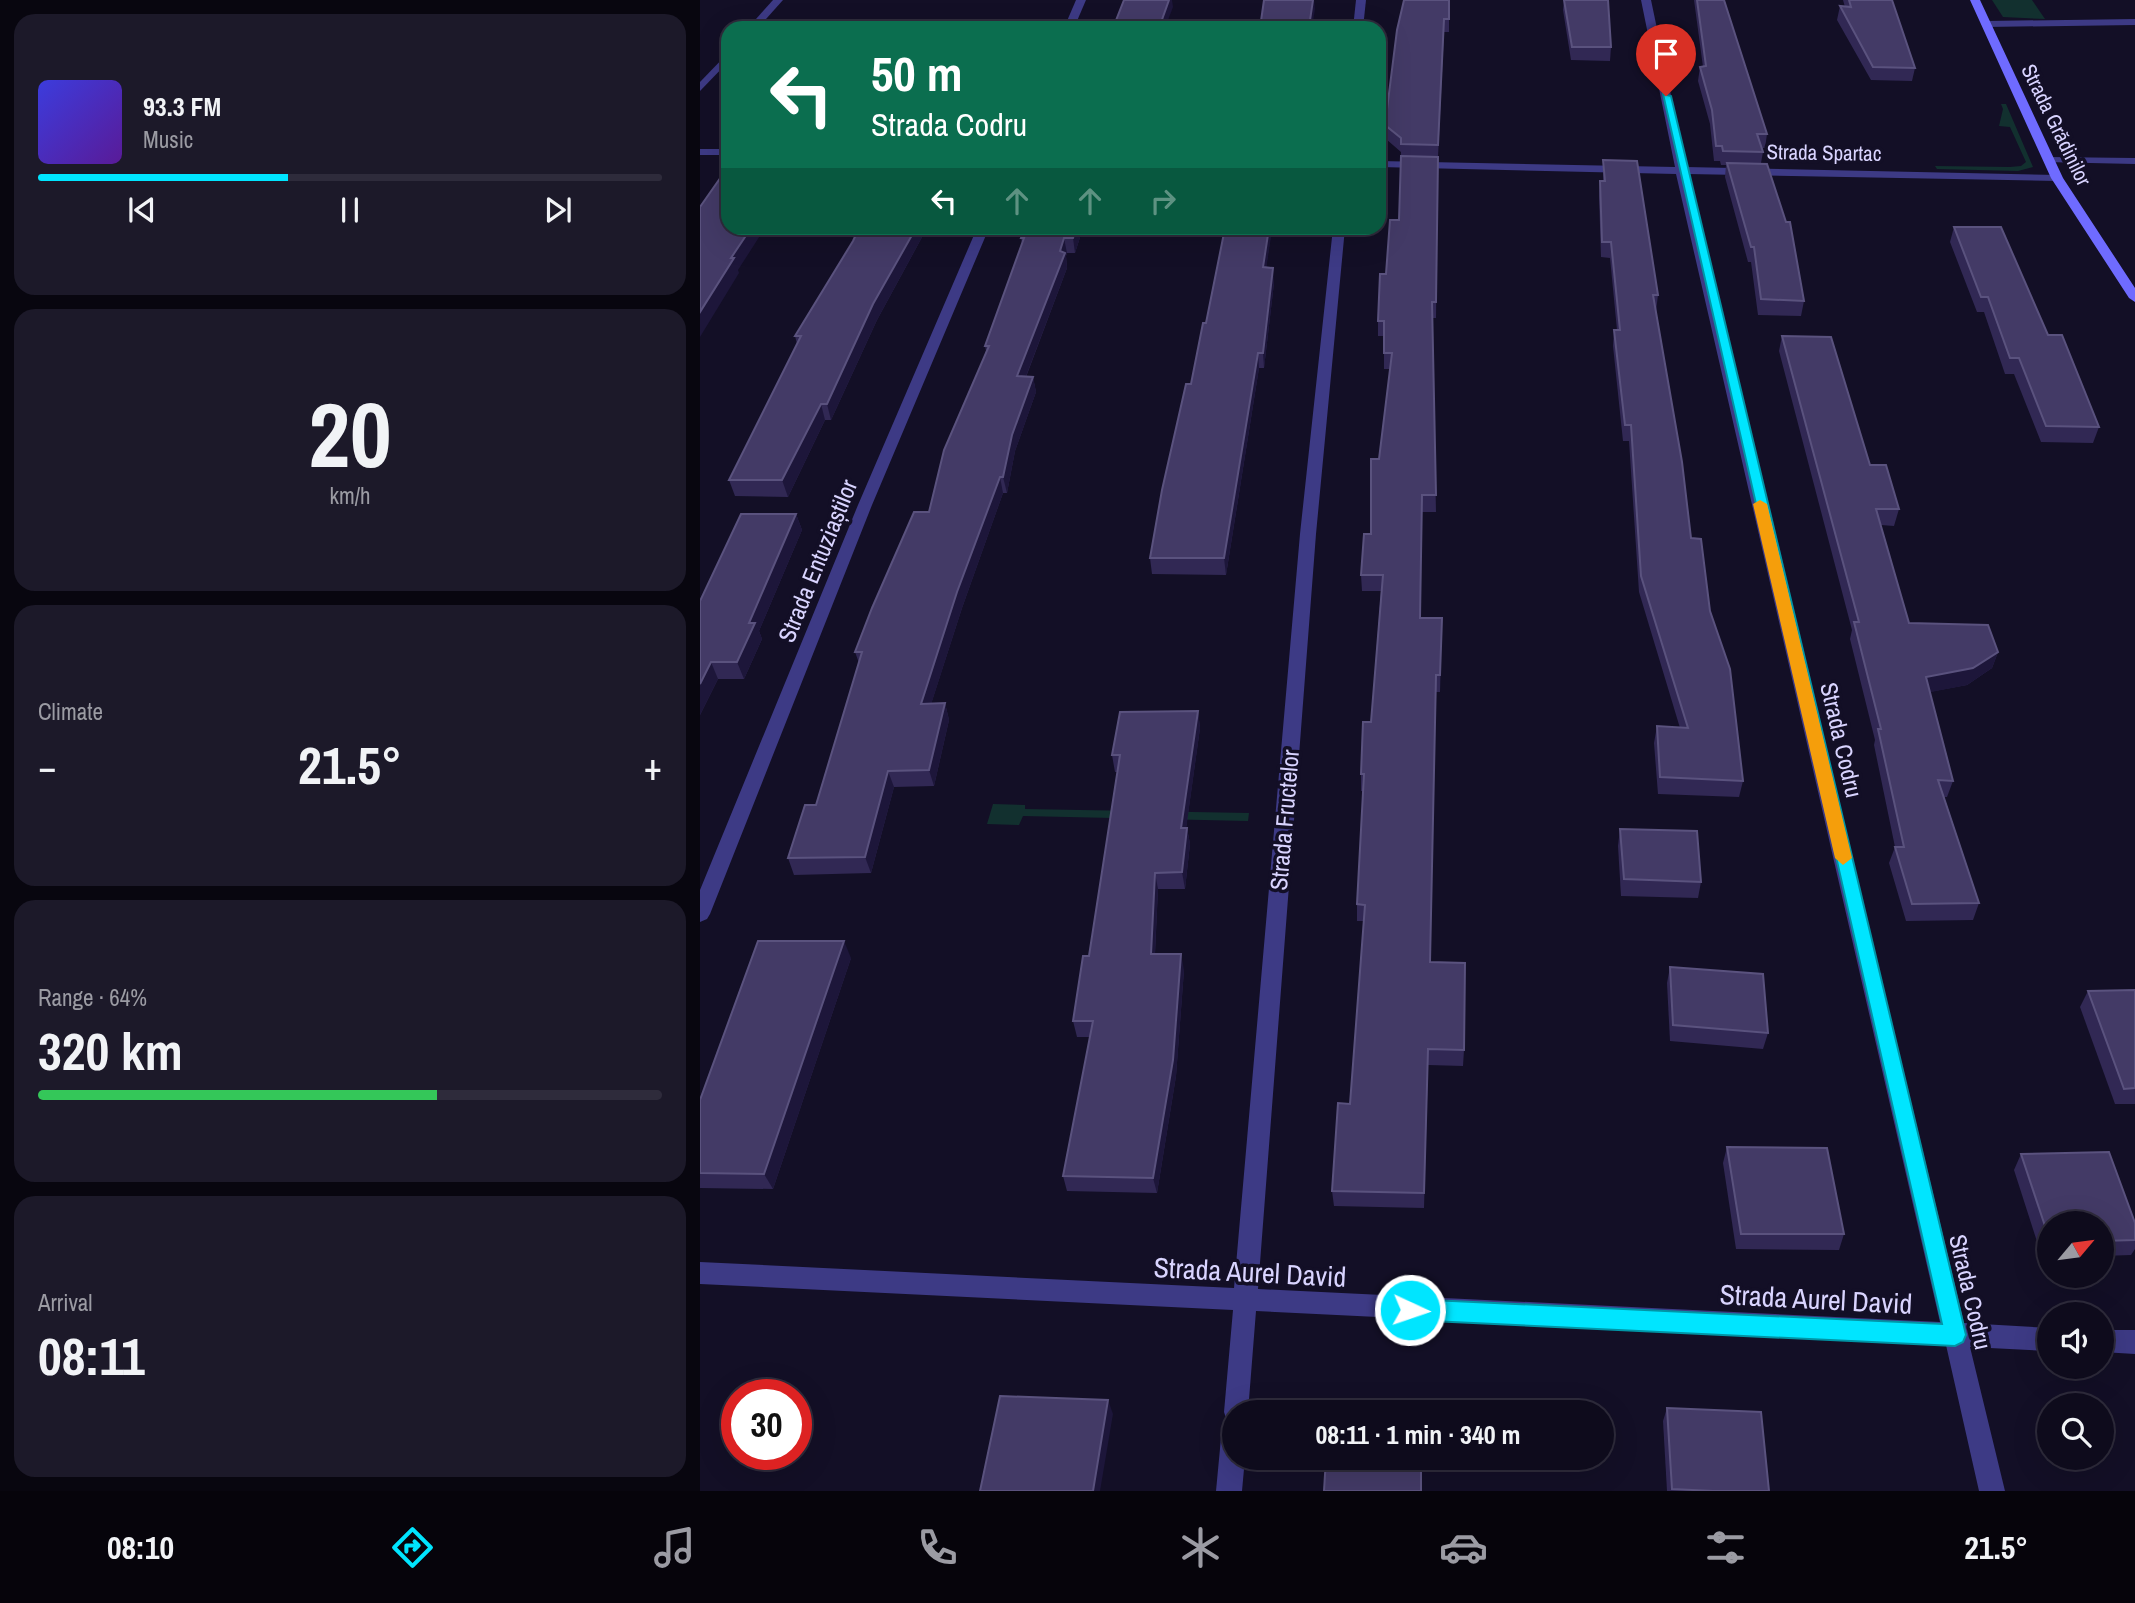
<!DOCTYPE html>
<html lang="en">
<head>
<meta charset="utf-8">
<style>
  body { margin:0; font-family:"Archivo Narrow",sans-serif; background:#1c1929; color:#f1f3f6; height:100vh; display:flex; flex-direction:column; font-size:26px; white-space:nowrap }
  * { box-sizing:border-box; margin:0 }
  p { font-size:23px; color:#9b9ba3 }
  .icon { flex:none; width:38px; height:38px; fill:none; stroke:currentColor; stroke-width:2; stroke-linecap:round; stroke-linejoin:round }
  .map { position:relative; flex:1; overflow:hidden }
  .drawer { display:flex; flex-direction:column; gap:14px; padding:14px; background:#08060f; width:700px }
  .drawer>* { flex:none }
  .top-card { position:absolute; left:21px; top:21px; width:665px; height:214px; border-radius:21px; box-shadow:0 7px 28px #0002,0 0 0 2px #2e2b3b; background:#0b6e4f; color:#fff; overflow:hidden }
  .needle { width:46px; rotate:61deg }
  .fabs { position:absolute; left:1337px; top:1211px; display:grid; gap:14px }
  .fabs a { display:grid; place-items:center; width:77px; height:77px; border-radius:50%; background:#0e0b1c; box-shadow:0 7px 28px #0002,0 0 0 2px #2e2b3b; font-size:35px }
  .speed { position:absolute; left:21px; top:1379px; display:flex; gap:14px; font-size:35px; font-weight:700; text-align:center }
  .speed>* { display:grid; place-content:center; width:91px; height:91px; border-radius:50%; background:#0e0b1c; box-shadow:0 7px 28px #0002,0 0 0 2px #2e2b3b; line-height:1 }
  .speed .limit { border:10px solid #d22; background:#fff; color:#111 }
  .pin { position:absolute; display:grid; place-items:center; width:60px; height:60px; color:#fff; margin:-72px -30px; border-radius:50% 50% 50% 0; rotate:-45deg; box-shadow:0 0 7px #0007 }
  .pin .icon { rotate:45deg }
  .me { position:absolute; width:77px; margin:-38px; rotate:93deg; stroke-linejoin:round; filter:drop-shadow(0 0 5px #0008) }
  .turn { display:flex; align-items:center; gap:24px; height:147px; padding:0 35px; font-size:32px }
  .turn .icon { width:91px; height:91px; stroke-width:2.5 }
  .turn b { display:block; font-size:49px; line-height:60px }
  .lanes { display:flex; align-items:center; height:66px; padding:0 35px; background:#0003; justify-content:center; gap:35px; direction:ltr }
  .lanes .off { opacity:.35 }
  .big { font-size:52px; font-weight:700; line-height:1.1 }
  .drawer .card { flex:1; display:flex; flex-direction:column; justify-content:center; gap:10px; min-width:0; padding:0 24px; border-radius:21px; background:#1c1929 }
  .drawer .dial { align-items:center; gap:0 }
  .dial b { font-size:91px; line-height:1 }
  .song { display:flex; align-items:center; gap:21px }
  .cover { width:84px; height:84px; border-radius:10px; background:linear-gradient(135deg,hsl(240 70% 55%),hsl(270 70% 35%)) }
  .played { height:7px; border-radius:4px; background:linear-gradient(90deg,#00e5ff 40%,#2e2b3b 40%) }
  .keys { display:flex; justify-content:space-around; direction:ltr }
  .heat { display:flex; justify-content:space-between; align-items:center; font-size:38px; direction:ltr }
  .charge { height:10px; border-radius:5px; background:linear-gradient(90deg,#34c759 64%,#2e2b3b 0) }
  .trip { position:absolute; left:522px; top:1400px; width:392px; height:70px; border-radius:35px; background:#0e0b1c; box-shadow:0 7px 28px #0002,0 0 0 2px #2e2b3b; font-weight:700; line-height:70px; text-align:center }
  .tab-bar { display:flex; height:112px; justify-content:space-around; align-items:center; background:#06040b; color:#9b9ba3 }
  .tab-bar .icon { width:49px; height:49px }
  .tab-bar .active { color:#00e5ff }
  .tab-bar b { font-size:32px; color:#f1f3f6 }
  main { display:flex; flex:1; min-height:0 }
  .map>svg:first-child { display:block }
  .green { fill:#12302f }
  .lines { fill:none; stroke-linecap:round; stroke-linejoin:round }
  .path { stroke:#2fb8b0; stroke-width:5; stroke-dasharray:4.5 7; stroke-linecap:butt }
  .street { fill:#3d3a85; fill-rule:evenodd }
  .secondary { fill:#6f6bff; fill-rule:evenodd }
  .wall { fill:#312854 }
  .shaded-wall { fill:#1d163a }
  .building { fill:#433a66; stroke:#5a527e; stroke-width:2 }
  .route { fill:#00e5ff; stroke:#0095a6; stroke-width:2 }
  .slow { fill:#f59e0b }
  .labels { text-anchor:middle; stroke-width:7; stroke-linejoin:round; paint-order:stroke }
  .far-street-label { font-size:21px; fill:#d9d4ff; stroke:#130f26 }
  .street-label { font-size:24px; fill:#d9d4ff; stroke:#130f26 }
  .near-street-label { font-size:28px; fill:#d9d4ff; stroke:#130f26 }
</style>
</head>
<body>
<main>
<section class="drawer">
<div class="card">
<div class="song"><i class="cover"></i><div><b>93.3 FM</b><p>Music</p></div></div>
<div class="played"></div>
<div class="keys"><svg class="icon" aria-label="previous" viewBox="0 0 24 24"><path d="M18 5L8 12l10 7zM5 5v14"/></svg><svg class="icon" aria-label="pause" viewBox="0 0 24 24"><path d="M8 5v14M16 5v14"/></svg><svg class="icon" aria-label="next" viewBox="0 0 24 24"><path d="M6 5l10 7-10 7zM19 5v14"/></svg></div>
</div>
<div class="card dial"><b>20</b><p>km/h</p></div>
<div class="card"><p>Climate</p>
<div class="heat"><a>−</a><b class="big">21.5°</b><a>+</a></div>
</div>
<div class="card"><p>Range · 64%</p><b class="big">320 km</b><div class="charge"></div></div>
<div class="card"><p>Arrival</p><b class="big">08:11</b></div>
</section>
<div class="map">
<svg width="1435" height="1491" viewBox="0 0 1435 1491">
  <rect width="100%" height="100%" fill="#130f26"/>
  <g class="green">
    <path d="M1292,0H1332L1345,19L1303,17Z"/>
    <path d="M1301,104H1306L1333,167L1318,171L1237,169L1235,166L1310,167L1321,166L1326,162L1310,127L1299,126L1303,109Z"/>
    <path d="M293,804L325,805V809L549,813L548,821L323,816L319,825L287,824Z"/>
  </g>
  <g class="lines">
    <path class="path" d="M1365,1372L1385,1373"/>
    <g class="street">
      <path d="M73,0H83L58,28H48Z"/>
      <path d="M376,0H386L374,28H364Z"/>
      <path d="M656,0H666L663,28H653Z"/>
      <path d="M941,0H951L986,167L1357,175L1363,178L1357,181L988,174L1264,1323L1349,1328V1351L1270,1347L1305,1491H1279L1246,1345L556,1311L548,1412H534V1423L527,1421L524,1412L533,1310L0,1284V1262L534,1288L600,534L633,228H645L616,534L558,1289L1240,1322L976,174L679,167V161L975,167Z"/>
      <path d="M1435,19V25L1286,27L1281,24L1286,21Z"/>
      <path d="M28,53V62L0,91V82Z"/>
      <rect x="0" y="149" width="28" height="6"/>
      <path d="M1349,157L1435,158V164L1345,162L1343,160Z"/>
      <path d="M277,228H289L172,505L10,914L7,919L0,922V890L158,505Z"/>
      <path d="M1402,1330H1435V1354L1402,1352Z"/>
      <path d="M534,1426V1458H545L542,1491H516L521,1438L525,1429Z"/>
    </g>
    <path class="secondary" d="M1270,0H1280L1363,178L1435,288V302L1429,298L1351,178Z"/>
  </g>
  <g class="wall">
    <path d="M749,0V32H744L738,157L736,318H732L736,512H722L720,618H742L740,692H736L730,962L764,1050L763,1066L728,1065L724,1208L634,1206L632,1191L650,1104L664,921H657V904L663,791H661V774L671,722L681,591H662L661,575L671,534L690,369H684V336H678V321L686,274L699,220L701,152L686,139L685,125Z"/>
    <path d="M864,0H908L911,47L910,61L871,60L863,10Z"/>
    <path d="M994,0H1024L1067,134L1065,148H1062L1063,152L1061,163L1104,301L1101,316L1058,315L1051,262H1048L1025,177L1026,165H1021L1020,161H1014L1010,124L998,81L1000,67H1003Z"/>
    <path d="M1143,0H1192L1215,68L1212,81L1171,80L1137,20L1140,6L1145,7Z"/>
    <path d="M903,160L958,295L956,311L991,538L1010,611L1043,781L1039,797L958,794L954,743L957,726L980,728L939,592L929,441H923L913,346L914,330H917L910,258L901,257L899,196L900,181H903Z"/>
    <path d="M1254,227L1348,335L1399,427L1393,443L1341,442L1314,374H1305L1284,312H1277L1250,242Z"/>
    <path d="M159,228H227L177,320L131,420H125L88,497L35,496L29,480L97,344L95,336L153,241Z"/>
    <path d="M383,228L375,253H367L366,256L367,268L326,377H333L336,392L315,451L307,493H303L262,608L231,704L245,703L249,720L234,786L194,787L171,873L94,875L88,858L116,805L159,663L155,652L229,512L286,351L285,346L322,243L321,238Z"/>
    <path d="M525,228H572L566,267L574,283L564,368H559L526,575L452,574L450,558L506,323Z"/>
    <path d="M1082,336L1170,465L1199,509L1194,526L1181,525L1209,623L1298,652L1292,668L1267,685L1229,692L1253,781L1247,797H1244L1279,903L1273,920L1206,921L1189,863L1195,847L1174,745L1175,740L1150,639L1152,630L1079,351Z"/>
    <path d="M96,514L102,530L59,631L62,639L44,679H18L0,715V601Z"/>
    <path d="M498,711L500,728L486,828H487L490,844L485,889H458L455,954L484,970L476,1076L457,1193L367,1191L363,1176L390,1037H377L373,1021L389,956L417,772H415L412,755Z"/>
    <path d="M920,829L1001,882L998,898L921,896L918,846Z"/>
    <path d="M151,958L73,1189L0,1188V1100Z"/>
    <path d="M970,967L1068,1033L1063,1049L970,1041L967,983Z"/>
    <path d="M1435,990V1104H1415L1380,1007L1388,991Z"/>
    <path d="M1027,1147L1144,1234L1139,1250L1036,1249L1023,1163Z"/>
    <path d="M1321,1154L1435,1223V1249L1431,1255L1402,1256V1223H1349V1257H1342L1314,1170Z"/>
    <path d="M967,1408L1069,1491H967L963,1421Z"/>
  </g>
  <g class="shaded-wall">
    <path d="M469,0H472L473,7L465,28H459Z"/>
    <path d="M613,0H614L615,9L612,28H609Z"/>
    <path d="M51,228H65L38,270L39,273L0,337V312L31,258Z"/>
    <path d="M216,228H227L177,320L131,420L127,404L173,304Z"/>
    <path d="M376,228H383L375,253L373,238Z"/>
    <path d="M569,228H572V230L564,283L563,267Z"/>
    <path d="M364,238L367,253L366,256L367,268L320,392L317,376Z"/>
    <path d="M573,268L574,283L564,368L563,353Z"/>
    <path d="M558,353L559,368L526,575L524,558Z"/>
    <path d="M333,377L336,392L315,451L307,493L303,477L312,435Z"/>
    <path d="M121,404L125,420L88,497L82,480Z"/>
    <path d="M300,477L303,493L262,608L226,720L221,704L257,592Z"/>
    <path d="M96,514L102,530L59,631L62,639L44,679L37,662L49,623Z"/>
    <path d="M1298,652L1292,668L1267,685L1221,694L1226,677Z"/>
    <path d="M11,662L18,679L0,715V684Z"/>
    <path d="M245,703L249,720L234,786L229,770Z"/>
    <path d="M498,711L500,728L484,844L481,828Z"/>
    <path d="M188,771L194,787L171,873L165,857Z"/>
    <path d="M487,828L490,844L485,889L482,872Z"/>
    <path d="M455,873L458,889L454,971L451,954Z"/>
    <path d="M144,941L151,958L73,1189L64,1174Z"/>
    <path d="M481,954L484,970L476,1076L457,1193L453,1178Z"/>
    <path d="M408,1400L413,1414L400,1491H393Z"/>
  </g>
  <g class="building">
    <path d="M424,0H469L459,28H413Z"/>
    <path d="M564,0H613L609,27H614V28H560Z"/>
    <path d="M704,0H749V19H744L738,145L701,144V138L685,125L697,30Z"/>
    <path d="M864,0H908L911,47H872Z"/>
    <path d="M997,0H1024L1067,134H1057L1063,152L1023,151L1022,146H1016L1012,110L1000,67L1006,66Z"/>
    <path d="M1149,0H1192L1215,68L1173,67L1140,6L1151,7Z"/>
    <path d="M701,156L738,157L736,302H732L736,495H722L720,618H742L740,675H736L730,962L765,963L764,1050L728,1049L724,1193L632,1191L638,1103L650,1104L665,905L657,904L664,774H661L663,722H671L683,575H661L664,534H671V459H679L692,353H684V321H678L680,274H686L690,220H699Z"/>
    <path d="M903,160L937,161L958,295H953L982,462L991,538L1001,539L1010,611L1030,669L1043,781L960,777L957,726L988,728L941,576L931,425H925L914,330H920L911,242H902L900,181H905Z"/>
    <path d="M1027,163L1067,164L1086,222H1090L1104,301L1061,299L1054,247H1051Z"/>
    <path d="M28,167V228H51L31,258H34L0,312V207Z"/>
    <path d="M1254,227H1301L1348,335H1362L1399,427L1346,426L1319,358H1310L1288,297H1281Z"/>
    <path d="M159,228H216L173,304L127,404H121L82,480H29L101,336H95L153,241Z"/>
    <path d="M325,228H376L373,238H364L360,251L365,253L317,376L333,377L312,435L303,477H300L257,592L221,704L245,703L229,770L188,771L165,857L88,858L105,805H116L162,652H155L172,608L214,512H229L244,450L289,346H285L324,238H321Z"/>
    <path d="M525,228H569L563,267L573,268L563,353H558L524,558H450L462,490L486,384H491L503,323H506Z"/>
    <path d="M1082,336L1131,337L1170,465H1186L1199,509H1176L1209,623L1288,625L1298,652L1273,668L1226,677L1253,781L1238,780L1279,903L1212,904L1195,847H1204L1178,729H1181L1154,622H1159Z"/>
    <path d="M41,514H96L49,623H55L37,662H11L0,684V601Z"/>
    <path d="M498,711L481,828H487L482,872L455,873L451,954H481L473,1060L453,1178L363,1176L393,1021H373L383,956H389L420,755H412L420,712Z"/>
    <path d="M920,829L997,831L1001,882L924,879Z"/>
    <path d="M58,941H144L64,1174L0,1173V1100Z"/>
    <path d="M970,967L1063,974L1068,1033L973,1025Z"/>
    <path d="M1435,990V1088L1424,1089L1388,991Z"/>
    <path d="M1027,1147L1127,1148L1144,1234H1041Z"/>
    <path d="M1409,1152L1435,1223V1240L1402,1241V1223H1349V1238L1321,1154Z"/>
    <path d="M300,1396L408,1400L393,1491H280Z"/>
    <path d="M967,1408L1061,1412L1069,1491H1013L972,1489Z"/>
    <rect x="628" y="1409" width="93" height="3"/>
    <path d="M626,1458H721V1491H624Z"/>
  </g>
  <path class="route" d="M963,94L971,96L1266,1335L1263,1342L1255,1346L710,1320L702,1317L699,1310L702,1302L710,1299L1242,1324Z"/>
  <path class="slow" d="M1060,500L1067,504L1152,858L1143,865L1135,858L1053,504Z"/>
  <g class="labels">
    <g class="far-street-label">
      <text transform="translate(1356 125) rotate(64)" y="7">Strada Grădinilor</text>
      <text transform="translate(1124 153) rotate(1)" y="7">Strada Spartac</text>
    </g>
    <g class="street-label">
      <text transform="translate(118 561) rotate(-68)" y="8">Strada Entuziaștilor</text>
      <text transform="translate(1141 740) rotate(77)" y="8">Strada Codru</text>
      <text transform="translate(585 820) rotate(-85)" y="8">Strada Fructelor</text>
      <text transform="translate(1270 1292) rotate(77)" y="8">Strada Codru</text>
    </g>
    <g class="near-street-label">
      <text transform="translate(550 1272) rotate(3)" y="10">Strada Aurel David</text>
      <text transform="translate(1116 1299) rotate(3)" y="10">Strada Aurel David</text>
    </g>
  </g>
</svg>
<div class="fabs">
<a><svg class="needle" viewBox="-14 -14 28 28"><path d="M0-13l5 13h-10z" fill="#e53935"/><path d="M0 13l5-13h-10z" fill="#9b9ba3"/></svg></a>
<a><svg class="icon" aria-label="sound" viewBox="0 0 24 24"><path d="M4 9h4l5-4v14l-5-4H4zM17 9q2 3 0 6"/></svg></a>
<a><svg class="icon" aria-label="search" viewBox="0 0 24 24"><circle cx="10" cy="10" r="6"/><path d="M15 15l6 6"/></svg></a>
</div>
<div class="speed"><div class="limit">30</div></div>
<div class="pin" style="left:966px;top:96px;background:#d93025"><svg class="icon" aria-label="arrive" viewBox="0 0 24 24"><path d="M6 21V4h12l-3 4 3 4H6"/></svg></div>
<svg class="me" style="left:710px;top:1310px" viewBox="-20 -20 40 40"><circle r="17" fill="#00e5ff" stroke="#fff" stroke-width="3"/><path d="M0-11L8 9 0 5-8 9z" fill="#fff"/></svg>
<div class="trip">08:11 · 1 min · 340 m</div>
<div class="top-card">
<div class="turn"><svg class="icon" aria-label="left" viewBox="0 0 24 24"><path d="M17 20v-9H6M10 6l-5 5 5 5"/></svg><div><b>50 m</b>Strada Codru</div></div>
<div class="lanes"><svg class="icon" aria-label="left" viewBox="0 0 24 24"><path d="M17 20v-9H6M10 6l-5 5 5 5"/></svg><svg class="icon off" aria-label="ahead" viewBox="0 0 24 24"><path d="M12 20V5M6 11l6-6 6 6"/></svg><svg class="icon off" aria-label="ahead" viewBox="0 0 24 24"><path d="M12 20V5M6 11l6-6 6 6"/></svg><svg class="icon off" aria-label="right" viewBox="0 0 24 24"><path d="M7 20v-9h11M14 6l5 5-5 5"/></svg></div>
</div>
</div>
</main>
<nav class="tab-bar">
<b>08:10</b>
<svg class="icon active" aria-label="directions" viewBox="0 0 24 24"><path d="M12 3l9 9-9 9-9-9zM9 14v-3h6M13 9l2 2-2 2"/></svg>
<svg class="icon" aria-label="music" viewBox="0 0 24 24"><path d="M9 18V5l10-2v13"/><circle cx="6" cy="18" r="3"/><circle cx="16" cy="16" r="3"/></svg>
<svg class="icon" aria-label="phone" viewBox="0 0 24 24"><path d="M5 4h4l2 5-3 2q2 4 5 5l2-3 5 2v4C11 20 4 13 5 4z"/></svg>
<svg class="icon" aria-label="climate" viewBox="0 0 24 24"><path d="M12 3v18M4 7l16 10M4 17L20 7"/></svg>
<svg class="icon" aria-label="car" viewBox="0 0 24 24"><path d="M5 17H2v-5l4-1 3-4h7l3 4 3 1v5h-3M9 17h6M6 11h13"/><circle cx="7" cy="17" r="2"/><circle cx="17" cy="17" r="2"/></svg>
<svg class="icon" aria-label="filters" viewBox="0 0 24 24"><path d="M4 7h16M4 17h16"/><circle cx="9" cy="7" r="2"/><circle cx="15" cy="17" r="2"/></svg>
<b>21.5°</b>
</nav>
</body>
</html>
